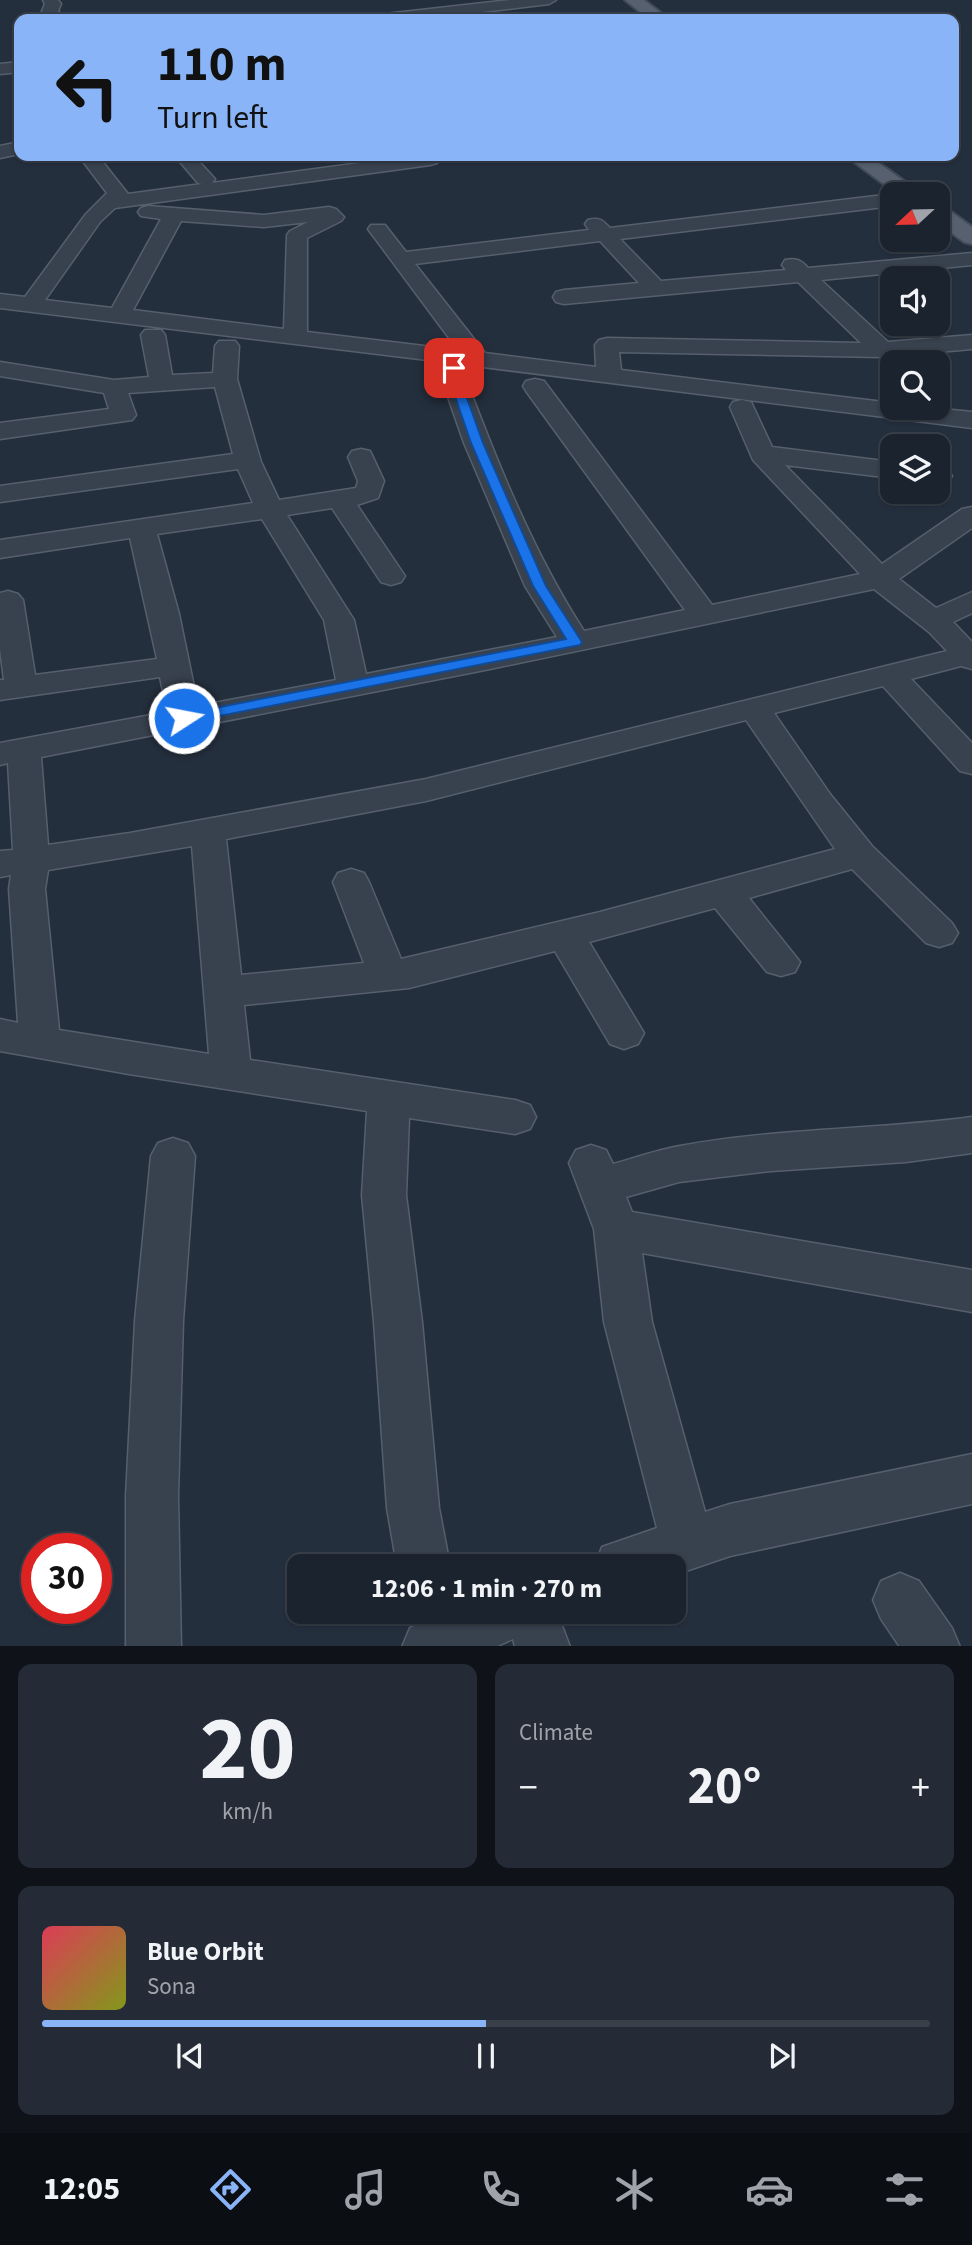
<!DOCTYPE html>
<html lang="en">
<head>
<meta charset="utf-8">
<style>
  body { margin:0; font-family:"Source Sans 3",sans-serif; background:#242b36; color:#f1f3f6; height:100vh; display:flex; flex-direction:column; font-size:26px; white-space:nowrap }
  * { box-sizing:border-box; margin:0 }
  p { font-size:23px; color:#a0a4aa }
  .icon { flex:none; width:38px; height:38px; fill:none; stroke:currentColor; stroke-width:2; stroke-linecap:round; stroke-linejoin:round }
  .map { position:relative; height:1646px; overflow:hidden }
  .sheet { display:flex; flex-direction:column; gap:18px; padding:18px; background:#0f1319; flex:1 }
  .sheet>* { flex:none }
  .banner { position:absolute; left:14px; top:14px; width:945px; height:147px; border-radius:14px; box-shadow:0 2px 5px #0004,0 0 0 2px #39404a; background:#8ab4f8; color:#111; overflow:hidden }
  .needle { width:46px; rotate:248deg }
  .controls { position:absolute; left:880px; top:182px; display:grid; gap:14px }
  .controls a { display:grid; place-items:center; width:70px; height:70px; border-radius:14px; background:#1b232e; box-shadow:0 2px 5px #0004,0 0 0 2px #39404a; font-size:35px }
  .speed { position:absolute; left:21px; top:1533px; display:flex; gap:14px; font-size:35px; font-weight:700; text-align:center }
  .speed>* { display:grid; place-content:center; width:91px; height:91px; border-radius:50%; background:#1b232e; box-shadow:0 2px 5px #0004,0 0 0 2px #39404a; line-height:1 }
  .speed .limit { border:10px solid #d22; background:#fff; color:#111 }
  .pin { position:absolute; display:grid; place-items:center; width:60px; height:60px; color:#fff; margin:-30px; border-radius:14px; box-shadow:0 4px 10px #0006 }
  .me { position:absolute; width:77px; margin:-38px; rotate:79deg; stroke-linejoin:round; filter:drop-shadow(0 0 5px #0008) }
  .turn { display:flex; align-items:center; gap:24px; height:147px; padding:0 28px; font-size:32px }
  .turn .icon { width:91px; height:91px; stroke-width:2.5 }
  .turn b { display:block; font-size:49px; line-height:60px }
  .big { font-size:52px; font-weight:700; line-height:1.1 }
  .sheet .tile { flex:1; display:flex; flex-direction:column; justify-content:center; gap:10px; min-width:0; padding:0 24px; border-radius:14px; background:#242b36 }
  .sheet .dial { align-items:center; gap:0 }
  .dial b { font-size:91px; line-height:1 }
  .song { display:flex; align-items:center; gap:21px }
  .cover { width:84px; height:84px; border-radius:10px; background:linear-gradient(135deg,hsl(350 70% 55%),hsl(70 70% 35%)) }
  .played { height:7px; border-radius:4px; background:linear-gradient(90deg,#8ab4f8 50%,#39404a 50%) }
  .keys { display:flex; justify-content:space-around; direction:ltr }
  .heat { display:flex; justify-content:space-between; align-items:center; font-size:38px; direction:ltr }
  .sheet .tiles { flex:1; display:grid; gap:18px; grid-template-columns:1fr 1fr }
  .tile:last-child { grid-column:span 2 }
  .trip { position:absolute; left:287px; top:1554px; width:399px; height:70px; border-radius:14px; background:#1b232e; box-shadow:0 2px 5px #0004,0 0 0 2px #39404a; font-weight:700; line-height:70px; text-align:center }
  .dock { display:flex; height:112px; justify-content:space-around; align-items:center; background:#0b0e12; color:#a0a4aa }
  .dock .icon { width:49px; height:49px }
  .dock .selected { color:#8ab4f8 }
  .dock b { font-size:32px; color:#f1f3f6 }
  .map>svg:first-child { display:block }
  .lines { fill:none; stroke-linecap:round; stroke-linejoin:round }
  .minor-casing { stroke:#565f6c; stroke-width:3 }
  .major-casing { stroke:#414a57; stroke-width:4 }
  .minor { fill:#38414e; fill-rule:evenodd }
  .major { fill:#56606e; fill-rule:evenodd }
  .route { fill:#1a73e8; stroke:#114b97; stroke-width:2 }
</style>
</head>
<body>
<div class="map">
<svg width="972" height="1647" viewBox="0 0 972 1647">
  <rect width="100%" height="100%" fill="#242f3e"/>
  <g class="lines">
    <defs>
      <g id="minor">
        <path d="M43,0H58L61,4L58,11L65,19H49L42,11L45,4Z"/>
        <path d="M510,0H556L549,4L423,19H377L385,14Z"/>
        <path d="M19,62V72L0,74V64Z"/>
        <path d="M19,142V154L0,158V146Z"/>
        <path d="M79,156H98L128,194L202,184L198,183L175,156H194L215,179L212,183L412,156H437L439,159L437,163L430,165L115,208L100,222L45,300L112,308L161,219L141,216L138,212L141,208L148,206L264,215L329,207L336,209L344,217L341,221L307,238V332L458,350L371,233L368,229L371,225H385L406,252L589,230L585,224L588,220C599,217 602,220 610,228L892,194V206L620,239L661,281L786,270L782,265L785,260C796,258 801,260 808,268L972,253V265L821,280L888,342L972,335V349L882,357L619,352L621,370L892,403V408H933L972,412V428L467,365L464,374C497,462 533,552 584,631L685,610L526,391L523,386L526,381L535,379L544,381L712,605L860,574L753,460L730,407L733,402L742,400L751,402L772,447L892,462V478L785,465L882,564L962,509L972,507V528L899,579L936,608L972,592V613L953,622L972,642V669L961,666L911,679L972,743V774L960,771L883,686L774,713L830,794L872,846L952,923L958,933L952,943L939,947L926,943L852,869L749,898L800,962L795,972L781,976L767,972L715,908L589,942L644,1033L638,1044L624,1049L610,1044L555,951L409,988L244,1005L250,1060L515,1100L530,1105L536,1117L530,1129L515,1134L409,1118L406,1195L422,1322L439,1508L450,1566H397L387,1508L374,1322L362,1195L367,1111L129,1074L0,1051V1019L18,1023L9,889L11,875L0,877V851L13,850L8,763L0,765V743L167,712L160,677L0,700V680H4L0,649V593L8,591L18,594L23,600L35,675L157,659L130,538L0,558V540L253,503L238,469L0,502V486L233,454L215,387L128,393L136,415L132,420L0,439V423L109,409L104,393L0,376V362L114,380L149,377L141,335L145,330H161L165,335L172,375L213,373L215,346L219,341H235L239,346L237,379L261,462L279,500L356,488L358,481L348,457L352,451L361,449L370,451L384,481L378,498L357,505L405,576L401,582L391,585L381,582L332,508L287,515L354,620L366,674L557,637L525,586L464,443L440,374L444,362L0,308V294L25,297L86,214L107,193ZM181,221L264,227L308,222L290,231L287,235L284,329L133,310ZM600,241L639,283L564,290L556,292L553,297L556,302L564,304L798,282L861,343L607,338L599,340L595,345L596,367L485,353L415,264ZM262,519L324,620L336,680L198,706L179,614L157,534ZM874,589L929,632L947,651L426,779L130,833L48,845L41,757L490,669ZM746,720L835,849L600,912L401,959L369,882L364,873L351,869L338,873L333,882L364,963L241,975L226,839L426,801ZM192,846L209,1054L59,1030L45,889L48,870Z"/>
        <path d="M938,467L947,469L952,476L948,482L938,484Z"/>
        <path d="M972,1117V1153L906,1162L771,1171L679,1182L626,1197L632,1212L972,1270V1312L642,1253L652,1322L705,1512L730,1504L972,1454V1504L730,1556L674,1575V1566H595L602,1547L657,1528L604,1322L594,1229L569,1163L576,1150L591,1145L606,1150L613,1164C635,1158 657,1150 680,1146C776,1128 875,1130 972,1117Z"/>
        <path d="M173,1138L188,1143L195,1156L183,1321L178,1496L181,1647H126V1496L135,1321L151,1156L158,1143Z"/>
        <path d="M900,1573L919,1581L952,1628L960,1647H900L881,1619L873,1600L881,1581Z"/>
        <path d="M447,1612H557L570,1647H515L513,1639L495,1647H402L410,1628Z"/>
      </g>
      <g id="major">
        <path d="M625,0H644L669,19H649Z"/>
        <path d="M846,156H869L922,194H897Z"/>
        <path d="M938,206L946,208L972,227V244L964,242L938,223Z"/>
      </g>
    </defs>
    <use href="#minor" class="minor-casing"/>
    <use href="#major" class="major-casing"/>
    <use href="#minor" class="minor"/>
    <use href="#major" class="major"/>
  </g>
  <path class="route" d="M454,364L459,368L458,373L483,443L546,586L582,642L580,645L184,723L179,722L177,718L179,715L184,714L566,639L533,586L471,443L447,373L450,365Z"/>
</svg>
<div class="controls">
<a><svg class="needle" viewBox="-14 -14 28 28"><path d="M0-13l5 13h-10z" fill="#e53935"/><path d="M0 13l5-13h-10z" fill="#a0a4aa"/></svg></a>
<a><svg class="icon" aria-label="sound" viewBox="0 0 24 24"><path d="M4 9h4l5-4v14l-5-4H4zM17 9q2 3 0 6"/></svg></a>
<a><svg class="icon" aria-label="search" viewBox="0 0 24 24"><circle cx="10" cy="10" r="6"/><path d="M15 15l6 6"/></svg></a>
<a><svg class="icon" aria-label="layers" viewBox="0 0 24 24"><path d="M12 4l9 5-9 5-9-5zM3 14l9 5 9-5"/></svg></a>
</div>
<div class="speed"><div class="limit">30</div></div>
<div class="pin" style="left:454px;top:368px;background:#d93025"><svg class="icon" aria-label="arrive" viewBox="0 0 24 24"><path d="M6 21V4h12l-3 4 3 4H6"/></svg></div>
<svg class="me" style="left:184px;top:718px" viewBox="-20 -20 40 40"><circle r="17" fill="#1a73e8" stroke="#fff" stroke-width="3"/><path d="M0-11L8 9 0 5-8 9z" fill="#fff"/></svg>
<div class="trip">12:06 · 1 min · 270 m</div>
<div class="banner">
<div class="turn"><svg class="icon" aria-label="left" viewBox="0 0 24 24"><path d="M17 20v-9H6M10 6l-5 5 5 5"/></svg><div><b>110 m</b>Turn left</div></div>
</div>
</div>
<section class="sheet">
<div class="tiles">
<div class="tile dial"><b>20</b><p>km/h</p></div>
<div class="tile"><p>Climate</p>
<div class="heat"><a>−</a><b class="big">20°</b><a>+</a></div>
</div>
<div class="tile">
<div class="song"><i class="cover"></i><div><b>Blue Orbit</b><p>Sona</p></div></div>
<div class="played"></div>
<div class="keys"><svg class="icon" aria-label="previous" viewBox="0 0 24 24"><path d="M18 5L8 12l10 7zM5 5v14"/></svg><svg class="icon" aria-label="pause" viewBox="0 0 24 24"><path d="M8 5v14M16 5v14"/></svg><svg class="icon" aria-label="next" viewBox="0 0 24 24"><path d="M6 5l10 7-10 7zM19 5v14"/></svg></div>
</div>
</div>
</section>
<nav class="dock">
<b>12:05</b>
<svg class="icon selected" aria-label="directions" viewBox="0 0 24 24"><path d="M12 3l9 9-9 9-9-9zM9 14v-3h6M13 9l2 2-2 2"/></svg>
<svg class="icon" aria-label="music" viewBox="0 0 24 24"><path d="M9 18V5l10-2v13"/><circle cx="6" cy="18" r="3"/><circle cx="16" cy="16" r="3"/></svg>
<svg class="icon" aria-label="phone" viewBox="0 0 24 24"><path d="M5 4h4l2 5-3 2q2 4 5 5l2-3 5 2v4C11 20 4 13 5 4z"/></svg>
<svg class="icon" aria-label="climate" viewBox="0 0 24 24"><path d="M12 3v18M4 7l16 10M4 17L20 7"/></svg>
<svg class="icon" aria-label="car" viewBox="0 0 24 24"><path d="M5 17H2v-5l4-1 3-4h7l3 4 3 1v5h-3M9 17h6M6 11h13"/><circle cx="7" cy="17" r="2"/><circle cx="17" cy="17" r="2"/></svg>
<svg class="icon" aria-label="filters" viewBox="0 0 24 24"><path d="M4 7h16M4 17h16"/><circle cx="9" cy="7" r="2"/><circle cx="15" cy="17" r="2"/></svg>
</nav>
</body>
</html>
